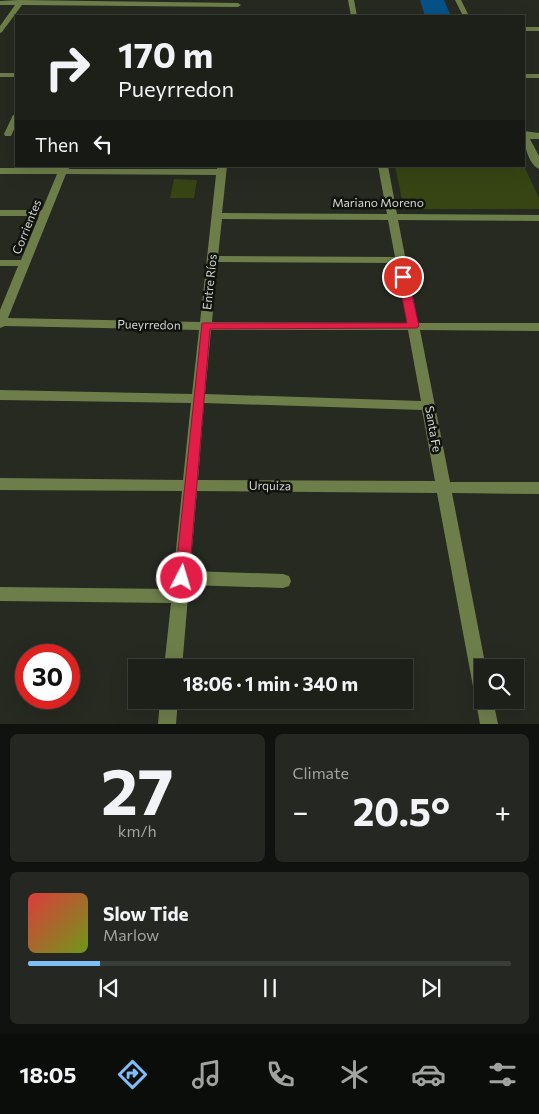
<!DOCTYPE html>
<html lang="en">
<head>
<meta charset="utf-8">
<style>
  body { margin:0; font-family:Commissioner,sans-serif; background:#252822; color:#f1f3f6; height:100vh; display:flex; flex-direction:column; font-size:19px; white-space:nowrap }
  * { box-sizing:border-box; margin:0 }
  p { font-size:16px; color:#a0a3a2 }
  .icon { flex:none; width:28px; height:28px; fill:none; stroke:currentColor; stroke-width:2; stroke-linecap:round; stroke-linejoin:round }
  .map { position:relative; height:724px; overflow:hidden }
  .details { display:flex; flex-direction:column; gap:10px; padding:10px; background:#0f120e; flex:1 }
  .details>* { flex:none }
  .top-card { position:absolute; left:15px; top:15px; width:510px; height:152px; border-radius:0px; box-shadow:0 5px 20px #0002,0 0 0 1px #3a3e38; background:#1c2019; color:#f1f3f6; overflow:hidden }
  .buttons { position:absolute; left:474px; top:659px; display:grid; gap:10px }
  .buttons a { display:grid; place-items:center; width:50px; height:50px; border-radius:0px; background:#1c2019; box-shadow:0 5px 20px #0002,0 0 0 1px #3a3e38; font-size:25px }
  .speed { position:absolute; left:15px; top:644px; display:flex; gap:10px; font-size:25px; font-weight:700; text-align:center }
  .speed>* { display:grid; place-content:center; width:65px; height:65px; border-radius:50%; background:#1c2019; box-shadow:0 5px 20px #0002,0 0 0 1px #3a3e38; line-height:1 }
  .speed .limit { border:8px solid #d22; background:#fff; color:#111 }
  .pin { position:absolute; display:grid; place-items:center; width:42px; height:42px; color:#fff; margin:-21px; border:2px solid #fff; border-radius:50%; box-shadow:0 1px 5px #0007 }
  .me { position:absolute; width:55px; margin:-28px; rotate:5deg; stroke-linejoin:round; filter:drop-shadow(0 0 4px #0008) }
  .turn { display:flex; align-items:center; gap:18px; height:105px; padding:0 20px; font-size:22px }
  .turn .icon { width:65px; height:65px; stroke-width:2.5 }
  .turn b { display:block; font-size:35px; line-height:42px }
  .then { display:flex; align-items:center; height:48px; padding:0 20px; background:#0003; gap:10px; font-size:19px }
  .big { font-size:38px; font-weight:700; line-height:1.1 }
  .details .widget { flex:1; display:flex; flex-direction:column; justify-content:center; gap:8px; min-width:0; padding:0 18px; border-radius:8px; background:#252822 }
  .details .dial { align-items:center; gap:0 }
  .dial b { font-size:65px; line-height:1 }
  .song { display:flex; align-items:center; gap:15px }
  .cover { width:60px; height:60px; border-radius:8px; background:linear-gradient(135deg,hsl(0 70% 55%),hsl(80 70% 35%)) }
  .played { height:5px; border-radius:2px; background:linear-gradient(90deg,#7dbef9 15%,#3a3e38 15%) }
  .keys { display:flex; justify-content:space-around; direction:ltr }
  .heat { display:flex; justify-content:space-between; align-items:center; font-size:28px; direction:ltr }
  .details .tiles { flex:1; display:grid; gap:10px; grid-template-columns:1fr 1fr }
  .widget:last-child { grid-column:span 2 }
  .trip { position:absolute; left:128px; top:659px; width:285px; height:50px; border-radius:0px; background:#1c2019; box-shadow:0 5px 20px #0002,0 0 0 1px #3a3e38; font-weight:700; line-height:50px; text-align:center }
  .tab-bar { display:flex; height:80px; justify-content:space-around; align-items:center; background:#0b0d0a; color:#a0a3a2 }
  .tab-bar .icon { width:35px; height:35px }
  .tab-bar .current { color:#7dbef9 }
  .tab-bar b { font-size:22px; color:#f1f3f6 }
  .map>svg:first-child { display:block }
  .green { fill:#374514 }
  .building { fill:#055288 }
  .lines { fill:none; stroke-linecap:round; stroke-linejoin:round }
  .minor { fill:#6d7e4a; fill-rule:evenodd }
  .route { fill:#e11d48; stroke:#92132f }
  .labels { text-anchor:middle; stroke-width:5; stroke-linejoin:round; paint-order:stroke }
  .street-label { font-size:12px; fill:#d4d6d0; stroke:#10120e }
</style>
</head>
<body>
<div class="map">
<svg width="539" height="724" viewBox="0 0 539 724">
  <rect width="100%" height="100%" fill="#262a21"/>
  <g class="green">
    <path d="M395,166H524L539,198V209H404Z"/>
    <path d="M174,179L197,180L194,198H170Z"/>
  </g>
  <path class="building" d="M420,0H444L451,16H425Z"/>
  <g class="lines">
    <g class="minor">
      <path d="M19,0L238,3L241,5L238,7L22,5L2,32L0,33V26L15,5H0V1Z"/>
      <path d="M348,0H354L357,16H351Z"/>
      <path d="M455,0H461L469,16H463Z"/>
      <rect x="524" y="27" width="15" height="4"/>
      <rect x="0" y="73" width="16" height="4"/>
      <rect x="524" y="74" width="15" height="4"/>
      <path d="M13,115H16V125L11,136H5L4,134Z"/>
      <path d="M524,131L539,133V139H530L539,156V169C528,164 523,142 524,131Z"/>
      <path d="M60,166H69V169H217V166H227L222,213L387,214L378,166H388L397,214L539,215V221L398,220L418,323H539V331L420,330L450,482H539V494L452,493L486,668H482V700H493L498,724H480L437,493L197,491L190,571L283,574L289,576L291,581L289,586L283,588L189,585L182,668H164L171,603L0,601V587L172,589L182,491L0,490V478L183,480L191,403L0,400V390L192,394L199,330L5,326L0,328V310L18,266H0V260H21L39,216H0V210H42L57,174H0V168H59ZM66,174L216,175L200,322L8,318ZM222,219L388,220L395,257L218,256ZM217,262L396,263L407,323L212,322ZM211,330H408L421,401L205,394ZM204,403L422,410L435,481L198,480Z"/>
      <path d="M160,700H178L176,724H158Z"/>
    </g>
  </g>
  <path class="route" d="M403,274L408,277L419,326L417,328L210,329L189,578L187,582L182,584L177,582L175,578L202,323H407L398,277Z"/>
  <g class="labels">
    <g class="street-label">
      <text x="378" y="207">Mariano Moreno</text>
      <text transform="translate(27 227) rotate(-68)" y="4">Corrientes</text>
      <text transform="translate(210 282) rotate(-84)" y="4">Entre Ríos</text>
      <text transform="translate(149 325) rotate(1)" y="4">Pueyrredon</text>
      <text transform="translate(433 429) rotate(80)" y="4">Santa Fe</text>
      <text transform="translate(270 486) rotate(1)" y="4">Urquiza</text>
    </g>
  </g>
</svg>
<div class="buttons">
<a><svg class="icon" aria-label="search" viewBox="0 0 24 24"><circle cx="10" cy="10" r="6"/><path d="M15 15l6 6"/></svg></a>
</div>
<div class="speed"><div class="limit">30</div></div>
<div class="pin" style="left:403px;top:277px;background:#d93025"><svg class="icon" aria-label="arrive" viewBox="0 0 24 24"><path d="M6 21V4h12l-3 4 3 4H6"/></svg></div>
<svg class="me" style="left:182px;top:578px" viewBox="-20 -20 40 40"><circle r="17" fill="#e11d48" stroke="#fff" stroke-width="3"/><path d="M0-11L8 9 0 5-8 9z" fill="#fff"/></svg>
<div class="trip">18:06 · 1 min · 340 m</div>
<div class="top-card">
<div class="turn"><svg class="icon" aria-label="right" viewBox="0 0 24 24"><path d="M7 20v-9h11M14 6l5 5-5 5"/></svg><div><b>170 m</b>Pueyrredon</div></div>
<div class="then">Then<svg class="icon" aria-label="left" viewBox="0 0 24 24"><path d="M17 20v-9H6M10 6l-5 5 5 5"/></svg></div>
</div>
</div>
<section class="details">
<div class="tiles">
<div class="widget dial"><b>27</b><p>km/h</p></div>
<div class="widget"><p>Climate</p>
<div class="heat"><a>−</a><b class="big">20.5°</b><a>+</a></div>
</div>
<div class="widget">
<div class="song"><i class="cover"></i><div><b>Slow Tide</b><p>Marlow</p></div></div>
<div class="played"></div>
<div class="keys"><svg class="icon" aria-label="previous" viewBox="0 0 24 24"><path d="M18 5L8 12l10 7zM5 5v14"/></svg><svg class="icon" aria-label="pause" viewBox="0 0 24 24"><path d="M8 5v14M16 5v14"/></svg><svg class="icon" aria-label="next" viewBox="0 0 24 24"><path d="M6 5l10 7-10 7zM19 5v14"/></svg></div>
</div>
</div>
</section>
<nav class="tab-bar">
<b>18:05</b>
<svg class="icon current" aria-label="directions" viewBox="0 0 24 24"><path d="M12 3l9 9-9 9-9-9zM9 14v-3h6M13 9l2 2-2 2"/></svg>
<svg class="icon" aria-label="music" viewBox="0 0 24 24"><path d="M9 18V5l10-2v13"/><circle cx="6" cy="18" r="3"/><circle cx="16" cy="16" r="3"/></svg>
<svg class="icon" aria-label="phone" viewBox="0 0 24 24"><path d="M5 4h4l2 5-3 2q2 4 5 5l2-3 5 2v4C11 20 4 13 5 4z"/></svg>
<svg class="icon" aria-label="climate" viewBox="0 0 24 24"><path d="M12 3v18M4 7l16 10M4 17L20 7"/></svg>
<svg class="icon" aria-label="car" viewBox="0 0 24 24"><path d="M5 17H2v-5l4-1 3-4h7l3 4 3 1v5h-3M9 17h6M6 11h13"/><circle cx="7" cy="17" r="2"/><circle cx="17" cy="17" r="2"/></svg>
<svg class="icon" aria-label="filters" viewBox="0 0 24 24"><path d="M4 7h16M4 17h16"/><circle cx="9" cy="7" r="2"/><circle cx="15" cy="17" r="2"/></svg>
</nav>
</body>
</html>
